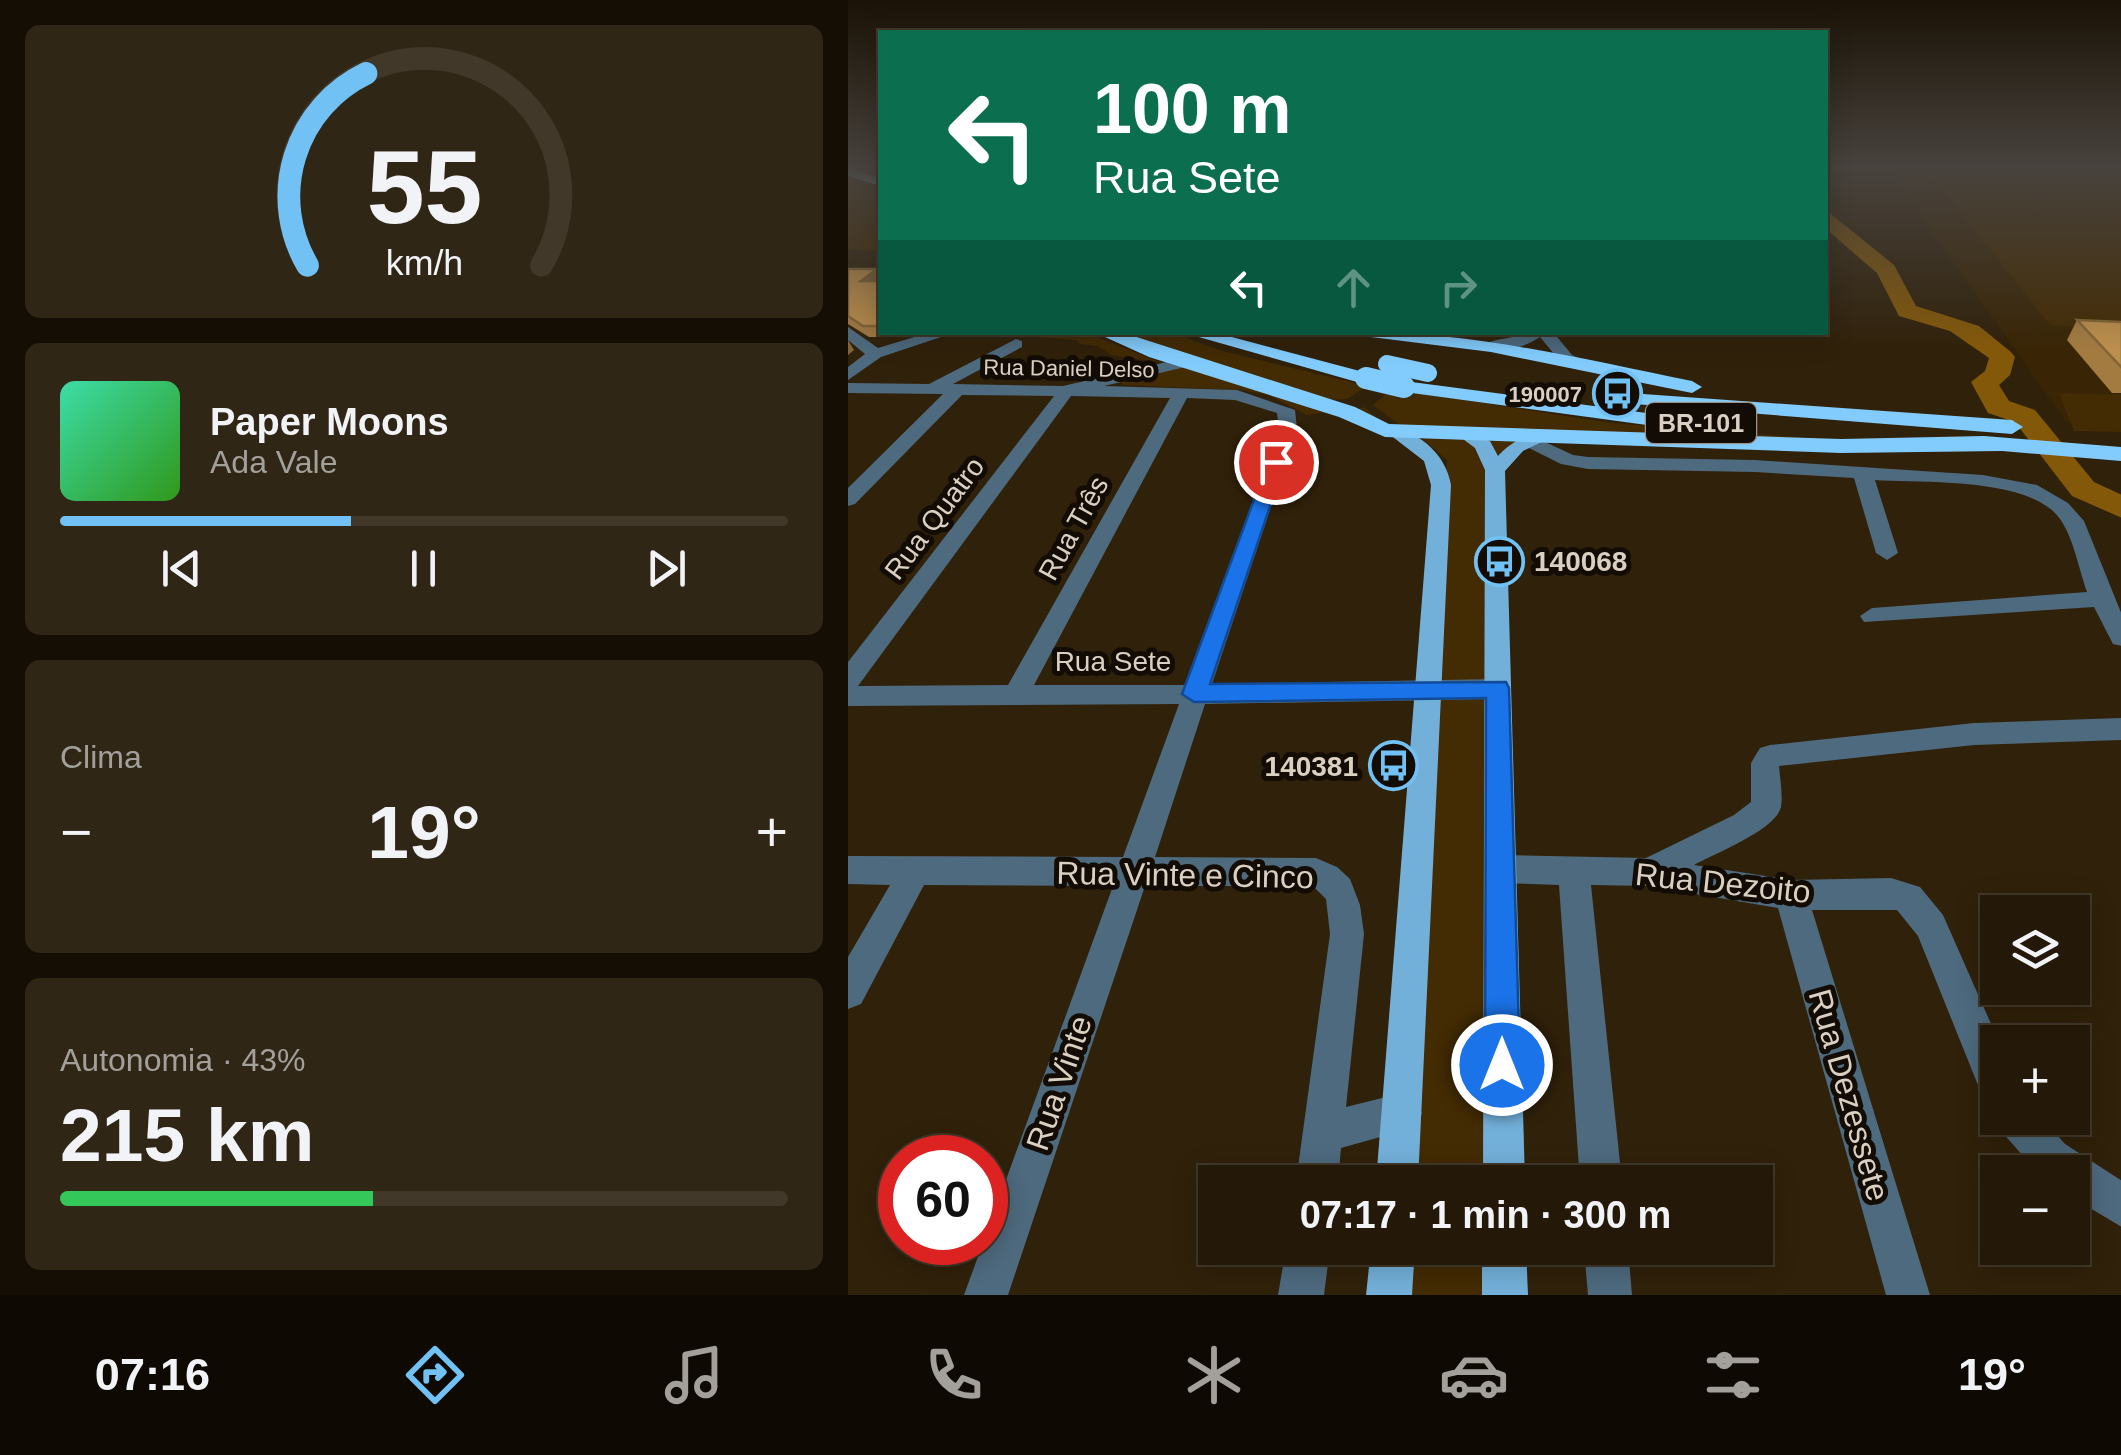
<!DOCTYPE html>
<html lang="pt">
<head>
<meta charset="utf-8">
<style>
  body { margin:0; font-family:Arial,sans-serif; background:#302616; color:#f1f3f6; height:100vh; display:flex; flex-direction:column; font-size:38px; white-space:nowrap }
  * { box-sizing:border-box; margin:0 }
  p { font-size:32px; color:#a3a09c }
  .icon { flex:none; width:55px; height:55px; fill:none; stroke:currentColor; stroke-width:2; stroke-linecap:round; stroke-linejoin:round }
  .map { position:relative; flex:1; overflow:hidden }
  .drawer { display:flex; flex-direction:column; gap:25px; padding:25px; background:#140e04; width:848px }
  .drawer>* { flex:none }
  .hud { position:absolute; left:30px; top:30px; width:950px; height:305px; border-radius:0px; box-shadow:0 5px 25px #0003,0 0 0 2px #413829; background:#0b6e4f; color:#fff; overflow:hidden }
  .buttons { position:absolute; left:1132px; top:895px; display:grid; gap:20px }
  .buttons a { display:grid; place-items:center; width:110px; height:110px; border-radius:0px; background:#241908; box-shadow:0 5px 25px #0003,0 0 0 2px #413829; font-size:50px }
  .speed { position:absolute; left:30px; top:1135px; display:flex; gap:20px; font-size:50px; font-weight:700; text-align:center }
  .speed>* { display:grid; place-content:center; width:130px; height:130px; border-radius:50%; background:#241908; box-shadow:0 5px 25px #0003,0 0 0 2px #413829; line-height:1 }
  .speed .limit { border:15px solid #d22; background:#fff; color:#111 }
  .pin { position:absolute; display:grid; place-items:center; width:85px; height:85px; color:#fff; margin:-42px; border:5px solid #fff; border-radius:50%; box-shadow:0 2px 10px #0007 }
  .me { position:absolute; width:110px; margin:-55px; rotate:0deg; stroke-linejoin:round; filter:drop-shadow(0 0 8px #0008) }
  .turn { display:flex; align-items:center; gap:35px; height:210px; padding:0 50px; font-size:45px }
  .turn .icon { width:130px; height:130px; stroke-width:2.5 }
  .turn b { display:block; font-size:70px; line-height:85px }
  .lanes { display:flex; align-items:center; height:95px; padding:0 50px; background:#0003; justify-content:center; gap:50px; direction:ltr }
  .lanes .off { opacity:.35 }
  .big { font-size:75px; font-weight:700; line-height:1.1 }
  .drawer .tile { flex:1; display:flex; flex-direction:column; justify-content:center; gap:15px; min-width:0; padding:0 35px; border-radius:15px; background:#302616 }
  .drawer .dial { align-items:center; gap:0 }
  .dial svg { height:260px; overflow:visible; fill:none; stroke:#413829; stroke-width:7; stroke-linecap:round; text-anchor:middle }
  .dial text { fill:#f1f3f6; stroke:none }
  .song { display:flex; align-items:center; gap:30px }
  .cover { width:120px; height:120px; border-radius:15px; background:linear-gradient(135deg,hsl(160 70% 55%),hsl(110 70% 35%)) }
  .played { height:10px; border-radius:5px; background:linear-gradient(90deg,#71c1f5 40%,#413829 40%) }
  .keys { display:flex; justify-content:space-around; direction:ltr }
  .heat { display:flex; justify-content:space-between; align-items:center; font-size:55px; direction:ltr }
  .charge { height:15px; border-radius:8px; background:linear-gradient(90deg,#34c759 43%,#413829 0) }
  .trip { position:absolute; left:350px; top:1165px; width:575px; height:100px; border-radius:0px; background:#241908; box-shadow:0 5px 25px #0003,0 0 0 2px #413829; font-weight:700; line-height:100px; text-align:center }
  .dock { display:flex; height:160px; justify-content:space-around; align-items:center; background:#0e0a03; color:#a3a09c }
  .dock .icon { width:70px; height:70px }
  .dock .current { color:#71c1f5 }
  .dock b { font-size:45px; color:#f1f3f6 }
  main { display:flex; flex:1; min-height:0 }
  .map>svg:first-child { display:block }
  .built { fill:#392506 }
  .green { fill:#432b03 }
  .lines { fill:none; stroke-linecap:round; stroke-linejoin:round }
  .river { fill:#835809; fill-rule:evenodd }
  .minor { fill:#4e6a7e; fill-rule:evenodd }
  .major { fill:#73b0d9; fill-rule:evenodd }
  .highway { fill:#82ccfd; fill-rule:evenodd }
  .highway-bridge-far1 { stroke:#82ccfd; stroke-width:18 }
  .highway-bridge { stroke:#82ccfd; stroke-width:22 }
  .wall { fill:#a37b41 }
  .shaded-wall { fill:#846435 }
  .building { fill:#bd8f4c; stroke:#846435; stroke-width:2.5 }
  .route { fill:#1a73e8; stroke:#114b97; stroke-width:2.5 }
  .labels { text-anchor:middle; stroke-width:10; stroke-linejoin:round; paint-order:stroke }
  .far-street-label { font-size:22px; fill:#dad0c2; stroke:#130c04 }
  .far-poi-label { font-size:22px; font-weight:bold; fill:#dad0c2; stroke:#130c04; text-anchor:end }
  .shield { fill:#130c04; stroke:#9e9589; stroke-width:2.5 }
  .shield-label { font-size:25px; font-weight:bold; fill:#dad0c2 }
  .street-label { font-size:28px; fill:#dad0c2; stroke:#130c04 }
  .poi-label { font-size:28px; font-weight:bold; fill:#dad0c2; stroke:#130c04; text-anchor:start }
  .near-street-label { font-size:32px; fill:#dad0c2; stroke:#130c04 }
</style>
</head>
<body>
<main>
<section class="drawer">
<div class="tile dial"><svg viewBox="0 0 100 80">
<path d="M14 69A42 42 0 1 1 86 69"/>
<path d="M14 69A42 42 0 0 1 32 10" stroke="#71c1f5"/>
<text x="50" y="56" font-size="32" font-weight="700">55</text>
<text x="50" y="72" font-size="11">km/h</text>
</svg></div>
<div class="tile">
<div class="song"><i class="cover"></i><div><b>Paper Moons</b><p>Ada Vale</p></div></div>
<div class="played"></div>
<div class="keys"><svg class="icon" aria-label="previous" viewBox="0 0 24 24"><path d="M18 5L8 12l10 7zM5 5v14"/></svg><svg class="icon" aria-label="pause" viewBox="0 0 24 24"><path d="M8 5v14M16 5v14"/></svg><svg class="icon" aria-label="next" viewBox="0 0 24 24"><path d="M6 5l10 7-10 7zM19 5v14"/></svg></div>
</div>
<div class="tile"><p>Clima</p>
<div class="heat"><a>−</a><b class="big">19°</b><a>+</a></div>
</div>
<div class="tile"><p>Autonomia · 43%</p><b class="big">215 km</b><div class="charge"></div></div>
</section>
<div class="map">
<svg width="1274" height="1295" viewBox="0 0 1274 1295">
  <rect width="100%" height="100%" fill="#30210a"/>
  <path class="built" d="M1039,168H1273V426L1218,422Z"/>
  <g class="green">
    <path d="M1077,168H1261L1273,177V329L1202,325Z"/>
    <path d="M0,178L32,188V251L0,249Z"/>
    <path d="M195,333H239L311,362L263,355L250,346L232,344L229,340L186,337Z"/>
    <path d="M272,333H326L374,351L519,386L499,399L478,400Z"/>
    <path d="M336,366L506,410L517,407L535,424L525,430L479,412L459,415L420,395L393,390L274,385V382Z"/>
    <path d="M543,389L763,423L1043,444L552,425L525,405Z"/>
    <path d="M1211,393L1273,395V432L1226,431Z"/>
    <path d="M572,437H673L643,477V1182H563L599,460Z"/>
    <path d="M560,1248H643V1295H558Z"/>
  </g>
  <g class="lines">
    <path class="river" d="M978,210L1046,265L1068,306L1131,326L1163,352L1167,357L1162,375L1151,385L1161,401L1187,410L1246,482L1274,495V518L1224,496L1167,422L1140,413L1123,382L1137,371L1141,358L1102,331L1051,316L1029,273L978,229Z"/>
    <g class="minor">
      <path d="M0,327L30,348L83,332L102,334L33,357L0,380V367L17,354L0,340Z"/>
      <path d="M679,332H705L724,355L755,368L747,373L712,361L692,337C676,347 652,357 635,346C646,337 665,340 679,332Z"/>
      <path d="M168,339L174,341V347L105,384L215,386L340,357L346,359V365L256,386L389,390L447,410L449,429L364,684L650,679L659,682L663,689L659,696L650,699L357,704L307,857L468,858L489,867L502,879L512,905L516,934L498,1107L554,1093L568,1099L574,1113L568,1127L493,1148L490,1182H448L482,934L478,899L465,886H297L160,1295H116L265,886L76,885L13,1004L0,1009V957L42,885L0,884V856L275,857L331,704L0,706V662L206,396L114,395L7,504L0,506V488L95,394L0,393V383L81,384ZM223,396L322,398L160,685L10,686ZM339,398L387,400L429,413L431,429L338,685H186Z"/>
      <path d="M682,435L725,455L740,457L907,460L1135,475L1189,485L1220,503L1236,521L1274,615V646L1265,644L1246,607L1016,622L1012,616L1024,608L1239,592C1231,570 1226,539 1212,519C1183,477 1074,483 1027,480L1050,553L1039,560L1028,553L1006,478L907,472L740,469L713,464L675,445V437Z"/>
      <path d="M1274,718V740L1126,745L931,766C932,779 935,795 933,807C928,830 866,854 846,865L943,880L1043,878L1072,887L1095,915L1151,1042L1150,1105L1136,1100L1070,936L1049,910H964L1082,1295H1038L930,908L801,886L743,885L774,1182H732L711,885L653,883L642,879L637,869L642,859L653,855L798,858L886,815L903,802V763L912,748L922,745L1126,723Z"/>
      <path d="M1150,1114V1118H1194L1217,1144L1274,1181V1227L1225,1198V1172H1189L1154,1132L1148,1118Z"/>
      <path d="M438,1248H482L476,1295H430Z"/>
      <path d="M736,1248H780L784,1295H740Z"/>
    </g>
    <g class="major">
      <path d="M546,426C574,435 598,455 603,485L570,1182H528L583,485L576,461L537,431Z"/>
      <path d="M616,427L642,441L650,456C664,441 687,428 708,430L710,434L675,451L657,471L677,1182H635L637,470L627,448L607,433Z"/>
      <path d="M523,1248H567L564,1295H518Z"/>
      <path d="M634,1248H678L680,1295H634Z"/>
    </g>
    <g class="highway">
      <path d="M0,168L32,178V186L0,176Z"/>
      <path d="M246,332H273L507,407L541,424L993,439L1136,436L1274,447V461L1154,451L993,453L537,437L491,417L301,357Z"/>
      <path d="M333,332H365L523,374L526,378L516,384Z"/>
      <path d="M514,332C627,332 734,359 844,381L854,387L844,393L643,352L523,337Z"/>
      <path d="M556,381L806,414L817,420L806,426L549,391L546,387Z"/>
      <path d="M781,393L1164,420L1175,427L1164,434L774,403L771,399Z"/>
    </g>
    <g class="highway-bridge-far1">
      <path d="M539,364L580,373"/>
      <path d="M516,378L529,381"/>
    </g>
    <path class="highway-bridge" d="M518,378L556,387"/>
  </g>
  <g class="wall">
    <path d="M0,269L32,275V332H71L54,337H21L0,324Z"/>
    <path d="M1229,320L1274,322V393H1264L1219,340Z"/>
  </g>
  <g class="shaded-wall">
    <path d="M29,269L32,275V281H13Z"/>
    <path d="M52,332H71L54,337Z"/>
    <path d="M0,340L6,350L0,355Z"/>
  </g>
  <g class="building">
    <path d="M0,269H29L13,281H32V292L31,293H32V326H15L0,316Z"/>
    <path d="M1229,320L1274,322V368Z"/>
  </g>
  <linearGradient id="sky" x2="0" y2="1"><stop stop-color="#1a1206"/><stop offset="0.48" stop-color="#48433e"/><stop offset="1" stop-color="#48433e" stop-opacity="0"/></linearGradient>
  <rect width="1274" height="350" fill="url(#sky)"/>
  <path class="route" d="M428,456L437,462L362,684L658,682L661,688L672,1065L667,1077L654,1082L642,1077L637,1065L638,698L346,702L334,694L420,462Z"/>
  <defs>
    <symbol id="bus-ring" viewBox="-11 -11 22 22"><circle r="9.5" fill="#130c04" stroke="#71c1f5" stroke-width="1.5"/><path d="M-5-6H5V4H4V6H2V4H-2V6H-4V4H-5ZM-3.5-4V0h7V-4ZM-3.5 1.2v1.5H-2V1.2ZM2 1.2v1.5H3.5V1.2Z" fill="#71c1f5"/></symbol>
  </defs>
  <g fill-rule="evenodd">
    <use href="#bus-ring" x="742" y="366" width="55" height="55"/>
    <use href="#bus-ring" x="624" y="534" width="55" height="55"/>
    <use href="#bus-ring" x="518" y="738" width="55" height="55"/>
  </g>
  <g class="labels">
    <g class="far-street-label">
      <text transform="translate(221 368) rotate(1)" y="8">Rua Daniel Delso</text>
    </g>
    <g class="far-poi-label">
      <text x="734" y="402">190007</text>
    </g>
    <rect class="shield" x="798" y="403" width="110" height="40" rx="8"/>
    <g class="shield-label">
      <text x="853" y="432">BR-101</text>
    </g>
    <g class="street-label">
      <text transform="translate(86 518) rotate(-53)" y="10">Rua Quatro</text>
      <text transform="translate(225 528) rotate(-61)" y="10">Rua Três</text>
      <text x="265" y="671">Rua Sete</text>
    </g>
    <g class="poi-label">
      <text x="686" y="571">140068</text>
      <text x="510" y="776" text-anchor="end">140381</text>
    </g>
    <g class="near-street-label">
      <text transform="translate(337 875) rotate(1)" y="11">Rua Vinte e Cinco</text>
      <text transform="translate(875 883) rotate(6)" y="11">Rua Dezoito</text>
      <text transform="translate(211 1083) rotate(-71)" y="11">Rua Vinte</text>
      <text transform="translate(1001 1095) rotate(74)" y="11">Rua Dezessete</text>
    </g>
  </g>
</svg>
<div class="buttons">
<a><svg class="icon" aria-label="layers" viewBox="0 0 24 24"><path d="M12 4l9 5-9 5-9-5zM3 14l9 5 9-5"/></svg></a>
<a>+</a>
<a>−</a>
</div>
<div class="speed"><div class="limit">60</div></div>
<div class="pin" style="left:428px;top:462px;background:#d93025"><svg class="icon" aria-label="arrive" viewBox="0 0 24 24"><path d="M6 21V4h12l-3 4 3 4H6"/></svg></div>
<svg class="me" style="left:654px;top:1065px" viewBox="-20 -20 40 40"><circle r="17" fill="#1a73e8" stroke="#fff" stroke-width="3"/><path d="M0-11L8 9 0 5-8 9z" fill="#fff"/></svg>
<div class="trip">07:17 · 1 min · 300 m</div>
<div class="hud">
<div class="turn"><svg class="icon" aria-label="left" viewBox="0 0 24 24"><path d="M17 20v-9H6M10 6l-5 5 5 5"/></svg><div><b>100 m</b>Rua Sete</div></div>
<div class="lanes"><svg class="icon" aria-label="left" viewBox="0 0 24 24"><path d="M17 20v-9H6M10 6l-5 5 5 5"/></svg><svg class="icon off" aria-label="ahead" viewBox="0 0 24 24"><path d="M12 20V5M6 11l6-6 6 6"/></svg><svg class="icon off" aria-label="right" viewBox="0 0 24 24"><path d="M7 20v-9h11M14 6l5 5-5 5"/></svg></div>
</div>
</div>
</main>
<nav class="dock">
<b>07:16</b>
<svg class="icon current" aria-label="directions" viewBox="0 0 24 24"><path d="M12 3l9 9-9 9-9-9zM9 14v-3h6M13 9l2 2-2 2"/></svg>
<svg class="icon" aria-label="music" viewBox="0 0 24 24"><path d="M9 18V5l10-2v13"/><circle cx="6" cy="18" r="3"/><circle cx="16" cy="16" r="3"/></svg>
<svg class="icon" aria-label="phone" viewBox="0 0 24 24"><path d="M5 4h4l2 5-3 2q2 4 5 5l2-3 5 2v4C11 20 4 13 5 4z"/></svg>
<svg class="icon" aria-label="climate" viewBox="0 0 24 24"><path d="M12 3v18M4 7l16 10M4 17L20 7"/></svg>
<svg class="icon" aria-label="car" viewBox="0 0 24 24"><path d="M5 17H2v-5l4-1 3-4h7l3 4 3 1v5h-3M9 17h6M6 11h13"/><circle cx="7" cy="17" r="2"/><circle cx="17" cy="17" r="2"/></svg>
<svg class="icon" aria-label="filters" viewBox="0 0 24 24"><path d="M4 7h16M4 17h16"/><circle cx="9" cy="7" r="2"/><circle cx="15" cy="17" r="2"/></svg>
<b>19°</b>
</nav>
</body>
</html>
